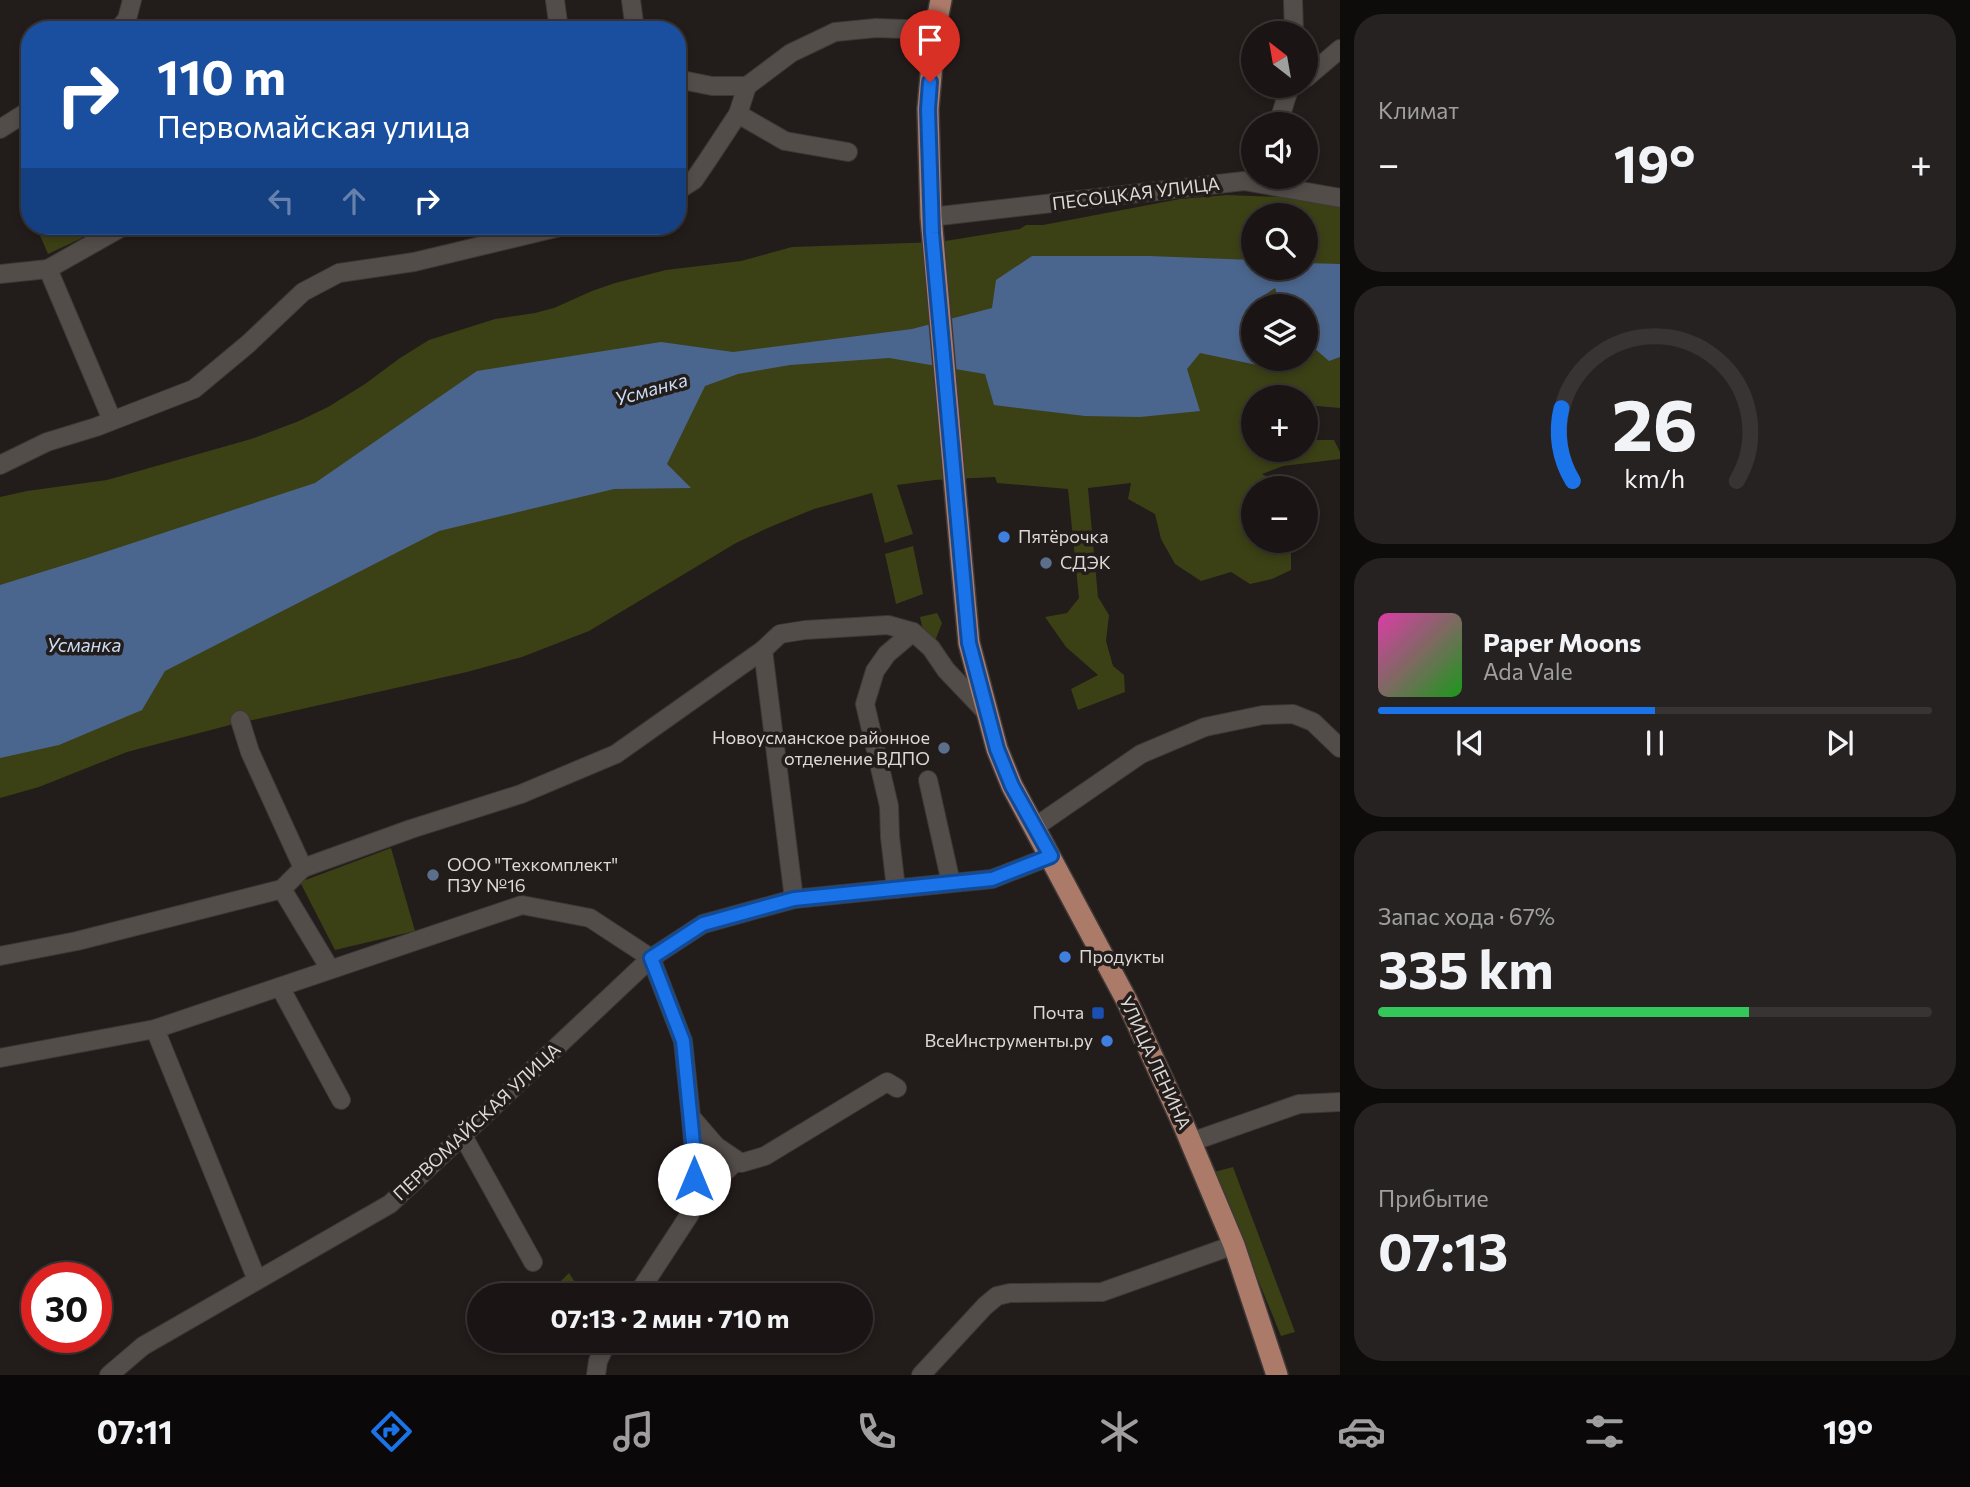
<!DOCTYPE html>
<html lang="ru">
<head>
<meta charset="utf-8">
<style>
  body { margin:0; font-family:Commissioner,sans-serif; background:#272222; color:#f1f3f6; height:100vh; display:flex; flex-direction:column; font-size:26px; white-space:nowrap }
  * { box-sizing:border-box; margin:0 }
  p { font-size:23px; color:#9f9fa0 }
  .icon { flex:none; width:38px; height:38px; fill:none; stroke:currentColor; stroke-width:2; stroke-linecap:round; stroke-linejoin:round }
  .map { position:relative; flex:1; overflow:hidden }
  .side { display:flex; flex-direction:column; gap:14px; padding:14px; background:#0e0c0b; width:630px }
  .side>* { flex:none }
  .hud { position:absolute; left:21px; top:21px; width:665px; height:214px; border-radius:28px; box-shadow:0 4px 10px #0003,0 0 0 2px #383434; background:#1a4fa0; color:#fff; overflow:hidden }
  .needle { width:46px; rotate:329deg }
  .buttons { position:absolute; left:1241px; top:21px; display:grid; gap:14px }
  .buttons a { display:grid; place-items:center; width:77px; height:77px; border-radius:50%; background:#1a1514; box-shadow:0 4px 10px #0003,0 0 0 2px #383434; font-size:35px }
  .speed { position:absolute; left:21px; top:1262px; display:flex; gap:14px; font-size:35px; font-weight:700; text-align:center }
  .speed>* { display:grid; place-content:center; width:91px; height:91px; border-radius:50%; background:#1a1514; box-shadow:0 4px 10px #0003,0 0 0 2px #383434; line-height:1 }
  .speed .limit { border:10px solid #d22; background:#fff; color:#111 }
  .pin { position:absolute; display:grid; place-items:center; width:60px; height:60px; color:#fff; margin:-72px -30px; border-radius:50% 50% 50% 0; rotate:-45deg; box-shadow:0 0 7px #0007 }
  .pin .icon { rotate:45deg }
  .me { position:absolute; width:77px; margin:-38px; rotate:0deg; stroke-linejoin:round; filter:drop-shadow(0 0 5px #0008) }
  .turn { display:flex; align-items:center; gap:24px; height:147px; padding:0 21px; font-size:32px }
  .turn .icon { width:91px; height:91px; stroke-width:2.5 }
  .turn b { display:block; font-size:49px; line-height:60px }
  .lanes { display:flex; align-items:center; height:66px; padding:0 21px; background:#0003; justify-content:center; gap:35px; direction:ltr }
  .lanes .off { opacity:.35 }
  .big { font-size:52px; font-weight:700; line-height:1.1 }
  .side .widget { flex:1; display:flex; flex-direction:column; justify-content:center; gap:10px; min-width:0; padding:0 24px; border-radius:28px; background:#272222 }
  .side .dial { align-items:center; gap:0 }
  .dial svg { height:182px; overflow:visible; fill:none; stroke:#383434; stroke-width:7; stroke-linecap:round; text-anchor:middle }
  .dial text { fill:#f1f3f6; stroke:none }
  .song { display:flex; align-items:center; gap:21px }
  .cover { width:84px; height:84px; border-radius:10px; background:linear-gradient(135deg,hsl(320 70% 55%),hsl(120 70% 35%)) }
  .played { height:7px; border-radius:4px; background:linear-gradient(90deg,#1a73e8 50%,#383434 50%) }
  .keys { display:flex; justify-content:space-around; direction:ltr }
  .heat { display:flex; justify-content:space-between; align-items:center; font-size:38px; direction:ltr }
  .charge { height:10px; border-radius:5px; background:linear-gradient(90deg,#34c759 67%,#383434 0) }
  .trip { position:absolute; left:467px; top:1283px; width:406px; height:70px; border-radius:35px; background:#1a1514; box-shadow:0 4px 10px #0003,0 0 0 2px #383434; font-weight:700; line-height:70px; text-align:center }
  .dock { display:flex; height:112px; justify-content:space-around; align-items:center; background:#0a0808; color:#9f9fa0 }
  .dock .icon { width:49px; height:49px }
  .dock .active { color:#1a73e8 }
  .dock b { font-size:32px; color:#f1f3f6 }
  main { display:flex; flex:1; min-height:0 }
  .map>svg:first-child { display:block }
  .green { fill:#3c4015; fill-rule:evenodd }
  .water { fill:#4b668e }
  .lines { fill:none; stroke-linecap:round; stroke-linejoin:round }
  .minor-casing { stroke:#3d3937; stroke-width:20 }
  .major-casing { stroke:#3d3937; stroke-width:24 }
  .minor { stroke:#534d4a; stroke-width:18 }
  .major { stroke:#ac7a69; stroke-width:21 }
  .route-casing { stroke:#114b97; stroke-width:18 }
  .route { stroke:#1a73e8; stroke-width:12 }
  .shop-dot { fill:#3f7fe0; stroke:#221c1a; stroke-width:2.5 }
  .service-dot { fill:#5c6f8a; stroke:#221c1a; stroke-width:2.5 }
  .transit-dot { fill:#1a4fb4; stroke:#221c1a; stroke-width:2.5 }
  .labels { text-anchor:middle; stroke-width:7; stroke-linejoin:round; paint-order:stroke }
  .street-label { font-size:18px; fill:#dcd8d6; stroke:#221c1a }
  .poi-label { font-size:18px; fill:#dcd8d6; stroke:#221c1a; text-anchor:start }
  .water-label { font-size:19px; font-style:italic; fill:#cadcf6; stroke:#221c1a }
</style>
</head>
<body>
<main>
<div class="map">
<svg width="1340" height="1375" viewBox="0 0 1340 1375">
  <rect width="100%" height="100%" fill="#221c1a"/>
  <g class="green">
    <path d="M1227,195L1281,197L1340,205V408L1306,405V397H1253V414L1249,416L1253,422V450H1306V440H1334L1340,452V459L1283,466L1262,474L1288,488H1253V541H1291V570L1272,579L1250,584L1231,572L1201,581L1175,564L1161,539L1155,514L1128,499L1131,483L1088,488L1098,597L1109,615L1106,641L1113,666L1124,675L1125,692L1078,710L1071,689L1098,675L1066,647L1045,617L1067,613L1079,598L1068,489L997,483L995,477L935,480L897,485L913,534L885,543L872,493L814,509L770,527L736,543L589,631L522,657L467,672L230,725L161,743L127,752L39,787L0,798V497L27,491L107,480L251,439L299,421L328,407L365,384L400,358L429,340L495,319L535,313L554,308L592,291L615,283L666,270L741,261L792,247L939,242L1020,229L1026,225H1043L1180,199ZM1253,215H1306V268H1253ZM1253,306H1306V359H1253Z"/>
    <path d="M36,226H76L82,238L48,254Z"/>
    <path d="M913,546L923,594L896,604L885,554Z"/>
    <path d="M937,613L942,623L935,641L923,631L920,617Z"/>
    <path d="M391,848L415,931L335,950L300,882Z"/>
    <path d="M1233,1167L1295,1332L1281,1336L1214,1172Z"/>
    <path d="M569,1273L583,1295H547Z"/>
  </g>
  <path class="water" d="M1032,256H1149L1253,260V268H1306V263L1340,264V357L1329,361L1306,341V306H1281L1275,288L1257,300L1256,306H1253V322L1250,337L1253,359H1255L1257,365L1200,353L1187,369L1200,411L1140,417L1085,416L994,405L985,374L889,358L790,365L738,374L705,386L667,464L691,488L614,489L439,531L165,671L142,710L59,745L0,758V585L87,558L315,483L477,371L661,342L733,352L912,329L992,308L996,280Z"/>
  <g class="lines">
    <defs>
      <g id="minor">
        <path d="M555,0L559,30"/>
        <path d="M631,0L635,30"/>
        <path d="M1293,0L1294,33"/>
        <path d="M118,30L127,19L132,0"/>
        <path d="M1306,78L1340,49"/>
        <path d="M677,79L712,86H747L791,53L835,32L876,28L935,30"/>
        <path d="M738,114L785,141L848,152"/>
        <path d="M1278,124L1290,86"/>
        <path d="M0,129L30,110"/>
        <path d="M677,191L694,180L707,161L738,114L747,86"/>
        <path d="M931,217L1244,181L1340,198"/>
        <path d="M48,269L112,420"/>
        <path d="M0,274L48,269L124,226"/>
        <path d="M0,465L47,442L96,427L194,389L248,344L303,292L339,273L414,262L564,226"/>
        <path d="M240,720L250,752L303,868"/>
        <path d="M928,780L951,883"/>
        <path d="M1035,827L1141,754L1205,727L1263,715L1293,714L1313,722L1340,748"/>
        <path d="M896,889L890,837L889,806L865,704L875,671L887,654L913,632"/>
        <path d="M794,899L763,650L780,634L805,630L888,625L913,632L931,648L946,670L986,712"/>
        <path d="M0,956L77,941L282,889"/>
        <path d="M330,969L282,889L303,868L411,829L521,794L616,754L763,650"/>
        <path d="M280,987L341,1100"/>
        <path d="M155,1029L257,1280"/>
        <path d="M0,1058L155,1029L522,905L590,918L651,958L683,1041L691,1117L716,1146L741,1163L765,1156L887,1082L897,1088"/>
        <path d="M463,1136L533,1262"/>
        <path d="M1191,1142L1299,1104L1340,1102"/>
        <path d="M694,1179C710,1184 726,1174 736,1160"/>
        <path d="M637,1295L690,1214L695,1164L691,1117"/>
        <path d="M109,1375L143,1346L390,1204L651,958L703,924L794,899L992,879L1051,856"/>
        <path d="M596,1375L598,1361L608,1340"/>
        <path d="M921,1375L985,1306L997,1296L1010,1293L1102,1292L1234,1245"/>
      </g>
      <path id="major" d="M941,0L935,30L928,109L931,217L962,567L969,643L997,749L1012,786L1127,1001L1184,1126L1234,1245L1277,1375"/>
    </defs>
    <use href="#minor" class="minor-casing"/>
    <use href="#major" class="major-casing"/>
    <use href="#minor" class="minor"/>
    <use href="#major" class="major"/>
  </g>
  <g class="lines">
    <defs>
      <path id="route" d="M694,1179L695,1164L683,1041L651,958L703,924L794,899L992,879L1051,856L1012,786L997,749L969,643L932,233L928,109L930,82"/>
    </defs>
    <use href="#route" class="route-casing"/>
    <use href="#route" class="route"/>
  </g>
  <g class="shop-dot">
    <circle cx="1004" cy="537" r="7"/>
    <circle cx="1065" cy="957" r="7"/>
    <circle cx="1107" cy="1041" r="7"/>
  </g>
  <g class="service-dot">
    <circle cx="1046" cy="563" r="7"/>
    <circle cx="944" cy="748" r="7"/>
    <circle cx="433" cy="875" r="7"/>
  </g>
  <rect class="transit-dot" x="1091" y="1006" width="14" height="14" rx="3.5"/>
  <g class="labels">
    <g class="street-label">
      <text transform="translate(1136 194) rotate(-7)" y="6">ПЕСОЦКАЯ УЛИЦА</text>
      <text transform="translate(1155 1063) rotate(65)" y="6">УЛИЦА ЛЕНИНА</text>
      <text transform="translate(477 1122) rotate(-43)" y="6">ПЕРВОМАЙСКАЯ УЛИЦА</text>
    </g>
    <g class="poi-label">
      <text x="1018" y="543">Пятёрочка</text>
      <text x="1060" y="569">СДЭК</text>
      <text x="930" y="744" text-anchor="end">Новоусманское районное<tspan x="930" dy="21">отделение ВДПО</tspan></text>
      <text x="447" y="871">ООО "Техкомплект"<tspan x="447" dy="21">ПЗУ №16</tspan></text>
      <text x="1079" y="963">Продукты</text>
      <text x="1084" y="1019" text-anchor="end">Почта</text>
      <text x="1093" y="1047" text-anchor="end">ВсеИнструменты.ру</text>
    </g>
    <g class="water-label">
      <text transform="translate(651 389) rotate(-16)" y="7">Усманка</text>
      <text x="84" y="652">Усманка</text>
    </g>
  </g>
</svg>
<div class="buttons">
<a><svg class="needle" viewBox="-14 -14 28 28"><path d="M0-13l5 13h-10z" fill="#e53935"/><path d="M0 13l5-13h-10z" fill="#9f9fa0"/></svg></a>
<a><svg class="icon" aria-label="sound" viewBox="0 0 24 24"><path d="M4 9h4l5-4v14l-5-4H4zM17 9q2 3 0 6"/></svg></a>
<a><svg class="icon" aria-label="search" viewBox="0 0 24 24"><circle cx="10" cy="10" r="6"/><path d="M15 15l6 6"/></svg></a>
<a><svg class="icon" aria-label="layers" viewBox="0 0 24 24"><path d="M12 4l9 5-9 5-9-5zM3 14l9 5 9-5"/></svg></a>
<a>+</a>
<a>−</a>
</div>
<div class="speed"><div class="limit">30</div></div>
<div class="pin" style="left:930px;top:82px;background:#d93025"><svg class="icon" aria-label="arrive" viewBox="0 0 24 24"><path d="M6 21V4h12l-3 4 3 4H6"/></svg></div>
<svg class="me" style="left:694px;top:1179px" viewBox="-20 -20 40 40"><circle r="19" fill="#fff"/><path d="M0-13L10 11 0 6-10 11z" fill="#1a73e8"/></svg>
<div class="trip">07:13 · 2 мин · 710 m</div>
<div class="hud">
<div class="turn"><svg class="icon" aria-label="right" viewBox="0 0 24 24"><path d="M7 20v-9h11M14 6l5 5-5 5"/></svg><div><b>110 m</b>Первомайская улица</div></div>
<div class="lanes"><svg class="icon off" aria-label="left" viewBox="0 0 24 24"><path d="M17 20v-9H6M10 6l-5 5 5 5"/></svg><svg class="icon off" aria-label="ahead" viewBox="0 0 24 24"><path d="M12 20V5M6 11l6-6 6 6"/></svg><svg class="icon" aria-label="right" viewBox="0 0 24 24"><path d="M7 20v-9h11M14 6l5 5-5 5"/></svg></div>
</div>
</div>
<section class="side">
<div class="widget"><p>Климат</p>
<div class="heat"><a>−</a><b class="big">19°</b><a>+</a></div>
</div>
<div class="widget dial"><svg viewBox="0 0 100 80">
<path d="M14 69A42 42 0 1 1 86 69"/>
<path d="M14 69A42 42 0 0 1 9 37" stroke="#1a73e8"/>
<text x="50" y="56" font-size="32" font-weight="700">26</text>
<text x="50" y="72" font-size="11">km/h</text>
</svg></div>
<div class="widget">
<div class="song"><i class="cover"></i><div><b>Paper Moons</b><p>Ada Vale</p></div></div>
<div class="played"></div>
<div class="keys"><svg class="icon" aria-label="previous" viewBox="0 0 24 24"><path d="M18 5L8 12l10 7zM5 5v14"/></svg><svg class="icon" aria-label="pause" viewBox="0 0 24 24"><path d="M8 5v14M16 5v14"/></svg><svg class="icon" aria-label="next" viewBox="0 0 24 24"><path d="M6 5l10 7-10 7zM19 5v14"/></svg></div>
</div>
<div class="widget"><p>Запас хода · 67%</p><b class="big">335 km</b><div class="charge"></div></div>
<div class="widget"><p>Прибытие</p><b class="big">07:13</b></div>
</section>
</main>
<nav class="dock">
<b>07:11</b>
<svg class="icon active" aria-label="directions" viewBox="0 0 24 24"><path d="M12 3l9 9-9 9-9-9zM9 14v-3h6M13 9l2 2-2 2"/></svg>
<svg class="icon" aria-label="music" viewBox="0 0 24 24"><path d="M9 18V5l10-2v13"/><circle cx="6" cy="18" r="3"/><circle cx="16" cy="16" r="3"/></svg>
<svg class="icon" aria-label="phone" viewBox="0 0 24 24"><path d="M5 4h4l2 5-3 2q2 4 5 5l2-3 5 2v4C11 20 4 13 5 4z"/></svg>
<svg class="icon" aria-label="climate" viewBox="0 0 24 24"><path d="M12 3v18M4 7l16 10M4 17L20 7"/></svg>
<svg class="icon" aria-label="car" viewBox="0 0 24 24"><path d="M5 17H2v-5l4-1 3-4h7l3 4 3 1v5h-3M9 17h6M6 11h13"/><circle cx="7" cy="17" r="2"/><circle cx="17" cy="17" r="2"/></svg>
<svg class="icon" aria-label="filters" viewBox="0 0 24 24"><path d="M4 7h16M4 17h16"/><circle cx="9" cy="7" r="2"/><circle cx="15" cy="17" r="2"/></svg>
<b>19°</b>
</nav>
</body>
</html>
